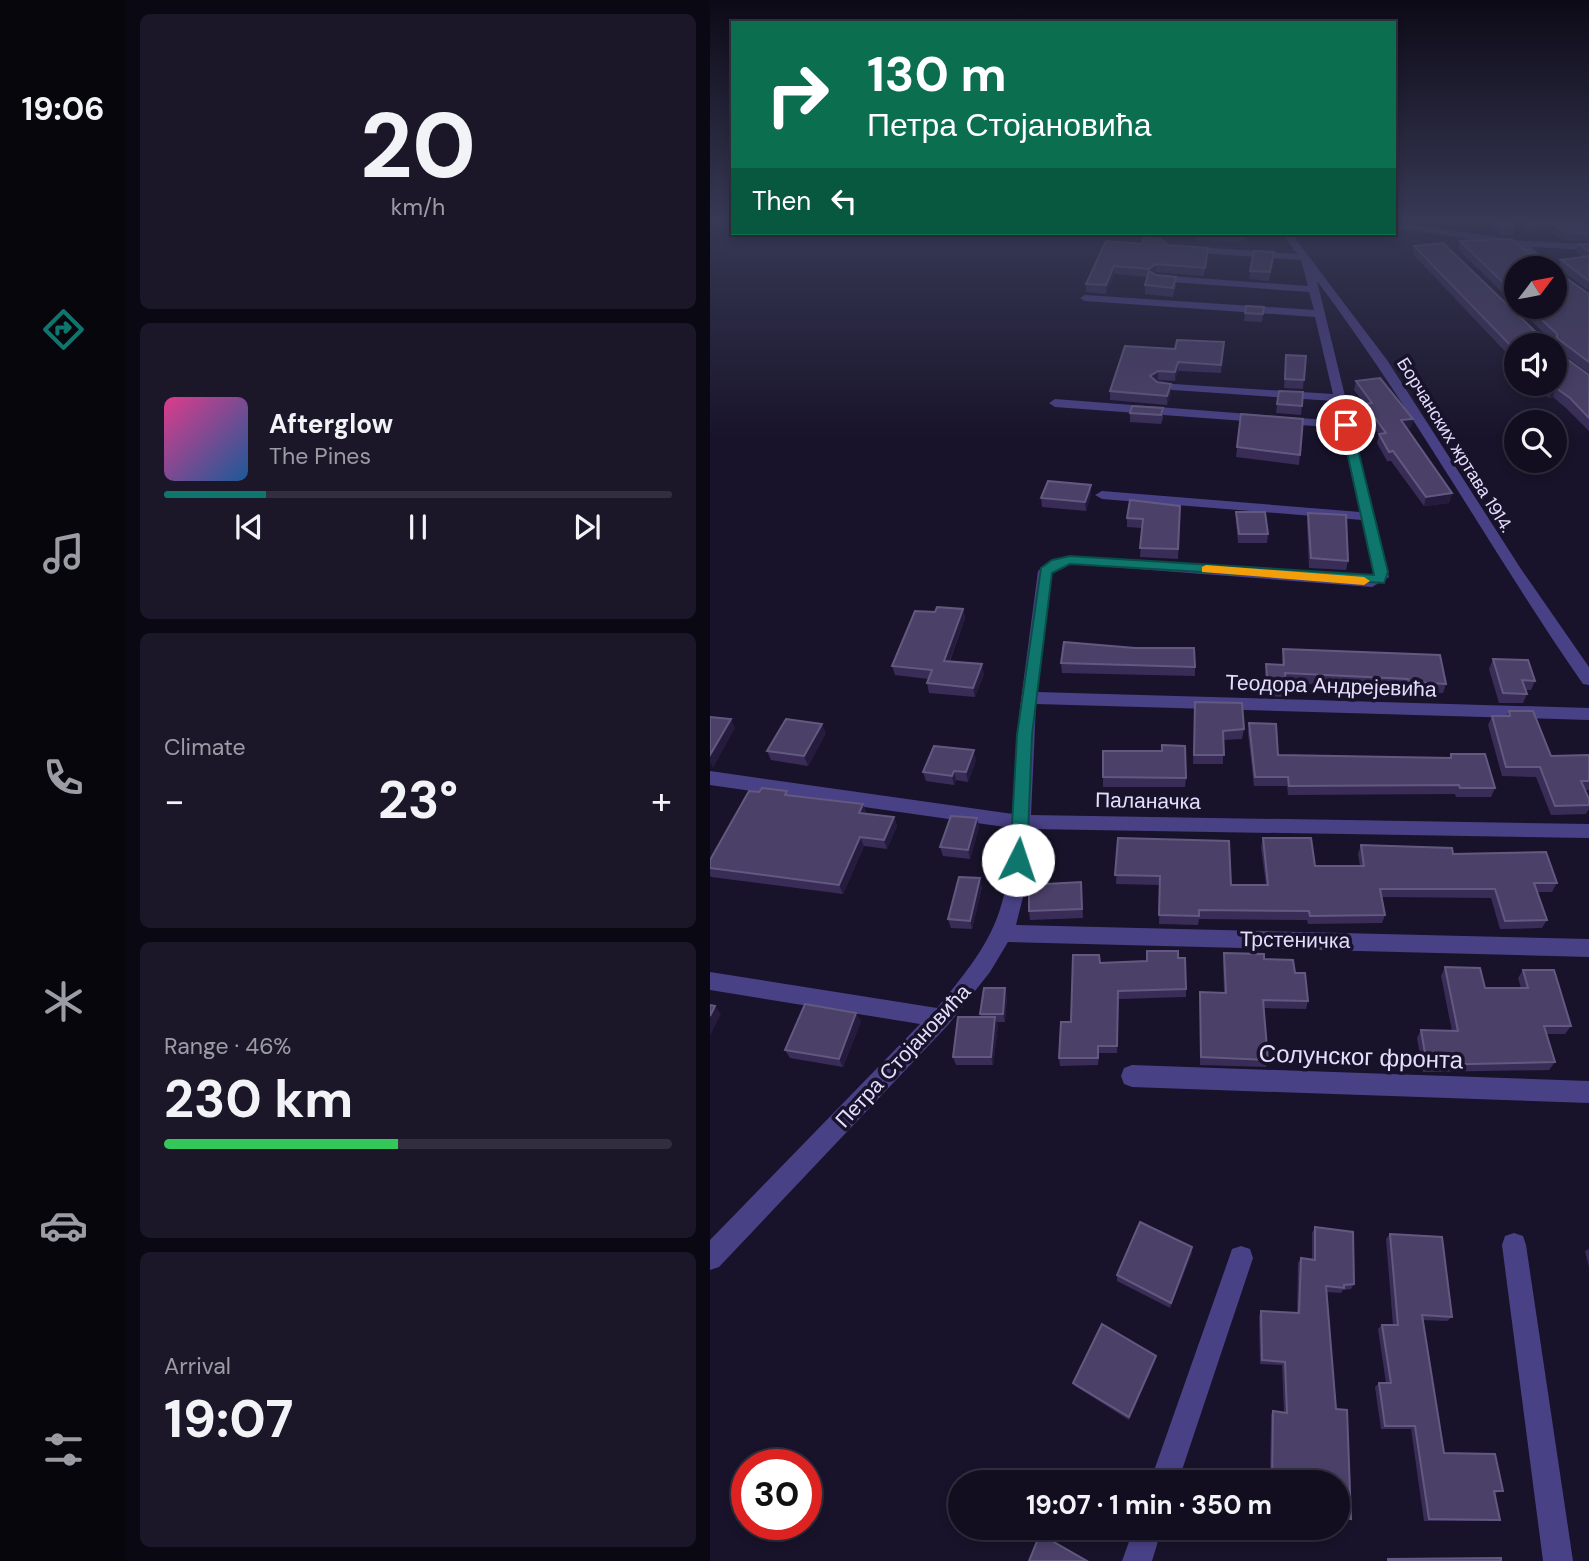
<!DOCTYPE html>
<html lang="en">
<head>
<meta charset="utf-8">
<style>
  body { margin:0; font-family:"DM Sans",sans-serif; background:#1b1729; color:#f1f3f6; height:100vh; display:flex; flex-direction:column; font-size:26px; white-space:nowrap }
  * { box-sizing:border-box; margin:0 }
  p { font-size:23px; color:#9c9ca5 }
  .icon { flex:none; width:38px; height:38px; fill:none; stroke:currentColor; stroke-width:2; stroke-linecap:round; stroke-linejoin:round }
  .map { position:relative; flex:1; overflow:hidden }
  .drawer { display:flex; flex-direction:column; gap:14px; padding:14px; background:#0a0812; width:584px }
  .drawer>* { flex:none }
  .hud { position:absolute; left:21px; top:21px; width:665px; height:214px; border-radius:0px; box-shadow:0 4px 10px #0003,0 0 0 2px #312e3e; background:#0b6e4f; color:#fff; overflow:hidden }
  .needle { width:46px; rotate:58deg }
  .fabs { position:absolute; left:794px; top:256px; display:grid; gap:14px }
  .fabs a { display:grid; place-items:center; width:63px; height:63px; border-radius:50%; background:#120e20; box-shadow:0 4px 10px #0003,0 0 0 2px #312e3e; font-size:35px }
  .speed { position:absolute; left:21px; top:1449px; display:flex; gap:14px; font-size:35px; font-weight:700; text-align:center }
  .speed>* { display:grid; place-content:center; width:91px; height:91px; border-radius:50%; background:#120e20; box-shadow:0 4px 10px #0003,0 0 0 2px #312e3e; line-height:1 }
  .speed .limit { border:10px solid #d22; background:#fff; color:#111 }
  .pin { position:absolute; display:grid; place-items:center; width:60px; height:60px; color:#fff; margin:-30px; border:4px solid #fff; border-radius:50%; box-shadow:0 2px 7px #0007 }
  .me { position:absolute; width:77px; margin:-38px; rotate:4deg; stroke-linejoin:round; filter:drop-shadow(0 0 5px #0008) }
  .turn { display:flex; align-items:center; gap:24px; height:147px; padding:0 21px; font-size:32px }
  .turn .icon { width:91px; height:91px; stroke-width:2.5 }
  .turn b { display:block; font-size:49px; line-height:60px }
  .then { display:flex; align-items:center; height:66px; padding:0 21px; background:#0003; gap:14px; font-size:26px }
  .big { font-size:52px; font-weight:700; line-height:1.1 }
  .drawer .widget { flex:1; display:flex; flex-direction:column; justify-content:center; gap:10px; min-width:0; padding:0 24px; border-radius:10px; background:#1b1729 }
  .drawer .dial { align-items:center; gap:0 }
  .dial b { font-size:91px; line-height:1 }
  .song { display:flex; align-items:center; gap:21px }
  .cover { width:84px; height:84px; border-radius:10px; background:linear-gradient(135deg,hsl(330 70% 55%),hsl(210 70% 35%)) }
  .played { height:7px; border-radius:4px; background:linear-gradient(90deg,#0f766e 20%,#312e3e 20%) }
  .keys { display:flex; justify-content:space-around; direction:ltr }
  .heat { display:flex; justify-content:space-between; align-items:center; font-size:38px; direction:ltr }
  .charge { height:10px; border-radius:5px; background:linear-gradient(90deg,#34c759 46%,#312e3e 0) }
  .trip { position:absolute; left:238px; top:1470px; width:402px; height:70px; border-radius:35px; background:#120e20; box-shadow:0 4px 10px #0003,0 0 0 2px #312e3e; font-weight:700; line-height:70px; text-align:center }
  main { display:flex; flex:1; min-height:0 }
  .dock { display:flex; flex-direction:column; width:126px; justify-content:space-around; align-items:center; background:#07060d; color:#9c9ca5 }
  .dock .icon { width:49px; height:49px }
  .dock .on { color:#0f766e }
  .dock b { font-size:32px; color:#f1f3f6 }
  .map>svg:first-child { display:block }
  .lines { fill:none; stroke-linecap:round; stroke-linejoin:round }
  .minor { fill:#494186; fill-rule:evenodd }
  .wall { fill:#392d57; fill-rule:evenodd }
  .shaded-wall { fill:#241b3d }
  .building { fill:#4b4068; stroke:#635980; stroke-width:2 }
  .route { fill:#0f766e; stroke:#0a4d48; stroke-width:2 }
  .slow { fill:#f59e0b }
  .labels { text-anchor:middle; stroke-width:7; stroke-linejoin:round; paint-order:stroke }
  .far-street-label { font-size:18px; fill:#e4ddfd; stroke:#18132a }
  .street-label { font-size:21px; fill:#e4ddfd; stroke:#18132a }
  .near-street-label { font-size:24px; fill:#e4ddfd; stroke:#18132a }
</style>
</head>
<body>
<main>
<nav class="dock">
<b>19:06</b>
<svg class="icon on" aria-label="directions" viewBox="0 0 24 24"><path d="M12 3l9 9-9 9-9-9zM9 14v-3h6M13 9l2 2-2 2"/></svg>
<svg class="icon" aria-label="music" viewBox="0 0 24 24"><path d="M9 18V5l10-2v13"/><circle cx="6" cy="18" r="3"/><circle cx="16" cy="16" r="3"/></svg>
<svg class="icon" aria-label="phone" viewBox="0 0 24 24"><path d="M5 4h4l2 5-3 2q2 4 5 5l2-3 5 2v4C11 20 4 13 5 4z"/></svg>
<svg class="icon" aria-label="climate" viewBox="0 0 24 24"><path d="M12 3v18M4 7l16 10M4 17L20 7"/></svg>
<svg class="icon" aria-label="car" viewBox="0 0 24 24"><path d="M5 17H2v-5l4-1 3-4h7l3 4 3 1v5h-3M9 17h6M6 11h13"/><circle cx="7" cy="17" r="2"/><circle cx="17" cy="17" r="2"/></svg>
<svg class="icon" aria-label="filters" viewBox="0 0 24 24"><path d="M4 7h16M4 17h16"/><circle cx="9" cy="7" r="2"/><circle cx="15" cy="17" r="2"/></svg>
</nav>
<section class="drawer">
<div class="widget dial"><b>20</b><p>km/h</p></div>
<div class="widget">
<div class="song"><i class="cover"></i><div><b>Afterglow</b><p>The Pines</p></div></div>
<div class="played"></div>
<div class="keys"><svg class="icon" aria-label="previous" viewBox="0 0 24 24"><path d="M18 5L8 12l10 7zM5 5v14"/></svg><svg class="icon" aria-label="pause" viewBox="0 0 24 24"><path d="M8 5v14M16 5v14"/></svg><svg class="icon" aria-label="next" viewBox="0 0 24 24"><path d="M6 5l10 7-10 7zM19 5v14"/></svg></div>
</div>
<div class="widget"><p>Climate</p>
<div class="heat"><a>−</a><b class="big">23°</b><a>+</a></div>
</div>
<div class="widget"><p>Range · 46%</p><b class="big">230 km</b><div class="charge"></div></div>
<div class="widget"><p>Arrival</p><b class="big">19:07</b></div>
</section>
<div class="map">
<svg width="879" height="1561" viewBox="0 0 879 1561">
  <rect width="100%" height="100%" fill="#18132a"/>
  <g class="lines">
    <g class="minor">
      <path d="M684,222L812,241L879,244V250L821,247L845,268H834L809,246L684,228Z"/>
      <path d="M234,233H244L238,237Z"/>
      <path d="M572,233H581L677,360L811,569L879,667V685L873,684C781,551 704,410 607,281L679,577L662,587L361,564L342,573L327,692L879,708V720L326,704L321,815L879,824V838L320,829L316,885L306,925L879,939V957L298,942L280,972L238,1025L9,1267L0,1270V1240L210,1024L0,990V972L227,1008C282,942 298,916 302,828L0,785V771L303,814L309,715L328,571L342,560L361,556L660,577L664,575L652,520L392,499L385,495L392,491L650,512L631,428L345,407L339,403L345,399L629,421L624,401L448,389L442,386L448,383L623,394L605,317L375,301L370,298L375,295L604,310L599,292L446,281L441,278L446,275L598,286L591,260L474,252L469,249L474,246L587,254Z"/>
      <path d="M422,1065L879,1081V1103L422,1087L414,1084L411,1076L414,1068Z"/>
      <path d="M804,1233L813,1236L816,1245L863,1561H833L792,1245L795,1236Z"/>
      <path d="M531,1246L540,1249L543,1258L468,1482H440L519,1258L522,1249Z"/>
      <path d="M424,1528H452L442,1561H412Z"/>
    </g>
  </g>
  <g class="wall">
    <path d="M774,220H797L804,227L802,236L792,235Z"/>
    <path d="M801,220H869L879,226V242L852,240L842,232L819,234Z"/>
    <path d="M487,233H536V242L486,241Z"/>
    <path d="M396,241L498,248L494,276L446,272L444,274L466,285L463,297L435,294V285L437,277L404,274L396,294L376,292V284Z"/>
    <path d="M750,241L830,262L846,271L879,294V373L846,349V351L879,375V431L856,408L843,397L839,398L825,383H845L807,345V364L703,254L704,246L832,338H839L748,249ZM807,268L845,306H807Z"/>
    <path d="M869,244H879V291L848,268L851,260L872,257L866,252Z"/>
    <path d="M563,261L559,281L539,279L540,271Z"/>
    <path d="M536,306L554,307L552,322L534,321Z"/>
    <path d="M514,342L511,373L468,371L465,381L448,380L446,382L461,384V393L457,405L400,400V391L465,349Z"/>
    <path d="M576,355L596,356L593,389L574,388Z"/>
    <path d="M646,381L701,428H697L742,493L739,503L714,506L681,461H677L667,443L669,434L653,413L655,404L644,390Z"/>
    <path d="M569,391L592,406L591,415L566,413Z"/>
    <path d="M453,408V418L451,424L420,422V413Z"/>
    <path d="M531,414L590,455L589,465L526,457Z"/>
    <path d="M381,485V494L376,511L332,507L331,498Z"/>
    <path d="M470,506L468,559L430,557L432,528L417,527V518Z"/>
    <path d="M526,512L558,534L557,543H528L526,521Z"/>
    <path d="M598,513L638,561L636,570L599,568L597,522Z"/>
    <path d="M253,609L255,618L240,661L274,674L265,697L219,693L217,683L218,679L185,675L182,666L225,612Z"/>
    <path d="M425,648L485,667V676L352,673L351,663Z"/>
    <path d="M573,649L736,684L733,693L696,692L695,688L576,683L575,697L557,696L555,674L556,664L572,665Z"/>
    <path d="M783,659L825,681L821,690H815L817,694L813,703H789L779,669Z"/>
    <path d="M485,702L534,729L532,739L513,740V764H483Z"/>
    <path d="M799,711L841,756L879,755V790H875L879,799V809L876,814L841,815L826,777L792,776L778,725L782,716H796Z"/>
    <path d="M539,723L568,755L739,758L741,754L785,788L781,797H746L745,794L578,795L577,786H544L538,733Z"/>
    <path d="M116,733L98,766L61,760L57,751Z"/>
    <path d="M266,760L258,782L246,780L244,785L216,781L213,772Z"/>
    <path d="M393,777L476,778L475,787H393Z"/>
    <path d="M79,796L153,804L156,813L184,817L187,826L177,849L154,846L133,894L1,877L0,875V860Z"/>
    <path d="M267,818L269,827L260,859L233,856L230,847Z"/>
    <path d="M408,838L521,885H556L551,847L553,838L605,866H650L648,854L651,845L743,854L847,883L842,892H827L837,920L832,928L790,929L781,898L672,897L675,915L672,923L598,924L597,920L489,919L488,925L449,924L450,885L406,884Z"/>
    <path d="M371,882L373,918L320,920L319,911Z"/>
    <path d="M272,887L262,929L241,928L238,919Z"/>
    <path d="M514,953L554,959L585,973L598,1001L596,1009L554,1008L558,1060L556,1067L490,1065V992L514,993L513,962Z"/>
    <path d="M468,958L476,989V997L409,999L407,1053H389L388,1065L350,1066L349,1058L361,1022L390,963L437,961Z"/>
    <path d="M735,967L775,988H811L808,978L813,970L861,1026L855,1034H836L845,1062L839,1070L713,1072L707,1038L711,1030L742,1031L731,976Z"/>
    <path d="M297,996L295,1022H287L288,1025L283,1065H246L243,1057L271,1017L270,1014Z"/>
    <path d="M151,1021L133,1067L80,1058L75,1050Z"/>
    <path d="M605,1227L644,1284L641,1289L633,1290L631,1293L617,1292L626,1409L641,1519L637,1520L628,1519V1482H560L561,1414L563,1411L574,1412L572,1365L550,1364L549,1316L551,1311L587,1313L588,1263L591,1258L602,1259V1233Z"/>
    <path d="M680,1234L742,1317L737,1321L712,1320L734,1453L793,1491L785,1493L790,1520L783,1521H714L701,1429H671L665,1387L669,1383H676L668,1329L672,1325H683L676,1239Z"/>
    <path d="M879,1249V1267L875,1251Z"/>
    <path d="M482,1253L460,1308L407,1281V1275Z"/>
    <path d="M446,1356V1359L419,1420L365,1386L363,1383Z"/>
  </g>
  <g class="shaded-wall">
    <path d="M844,224L842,232L819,234L821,226Z"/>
    <path d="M446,264V272L439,277V269Z"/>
    <path d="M404,266V274L396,294V285Z"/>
    <path d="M468,362V371L465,381V372Z"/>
    <path d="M448,371V380L440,385V376Z"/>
    <path d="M461,384V393L457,405V396Z"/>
    <path d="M842,388H846L843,397L839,398Z"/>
    <path d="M703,419L701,428L689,429L691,420Z"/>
    <path d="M381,485V494L376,511L375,502Z"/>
    <path d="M742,493L739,503L714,506L716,497Z"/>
    <path d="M253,609L255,618L236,670L234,661Z"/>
    <path d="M272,664L274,674L265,697L263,688Z"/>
    <path d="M21,719L25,728L3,768L0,762V755Z"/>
    <path d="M112,724L116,733L98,766L94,756Z"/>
    <path d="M264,750L266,760L258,782L256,772Z"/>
    <path d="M244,771L246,780L244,785L242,776Z"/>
    <path d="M153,804L156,814L149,813Z"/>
    <path d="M184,817L187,826L177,849L174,840Z"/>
    <path d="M267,818L269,827L260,859L258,850Z"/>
    <path d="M150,837L154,846L133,894L129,885Z"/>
    <path d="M270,878L272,887L262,929L260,921Z"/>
    <path d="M295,988L297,996L295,1022L293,1014Z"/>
    <path d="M5,1006L11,1014L0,1036V1016Z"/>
    <path d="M146,1013L151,1021L133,1067L129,1059Z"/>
    <path d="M285,1017L288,1025L283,1065L281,1057Z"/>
    <path d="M482,1247V1253L460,1308L461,1303Z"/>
    <path d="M446,1356V1359L419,1420V1417Z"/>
  </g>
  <g class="building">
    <path d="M786,220H797L804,227H794Z"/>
    <path d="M814,220H868L879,226V234L854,232L844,224L821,226Z"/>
    <path d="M495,233H536V234Z"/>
    <path d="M435,237L451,239L458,245L498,248L495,268L446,264L439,269L404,266L396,285L376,284L396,241L431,244Z"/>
    <path d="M801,239L830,262H845L846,271L879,294V362L847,338V334L817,306H845V268H807V296L750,241Z"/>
    <path d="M733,243L832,338H847L846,351L879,375V418L860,398L846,388H842L837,383H845V345H807V352L704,246Z"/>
    <path d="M869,244H879V252Z"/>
    <path d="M544,251L564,252L560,272L540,271Z"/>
    <path d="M879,256V281L851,260Z"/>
    <path d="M439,271L446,275L466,277L463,288L435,285Z"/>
    <path d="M536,306L554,307L553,314L535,313Z"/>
    <path d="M467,340L514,342L511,365L468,362L465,372L448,371L440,376L447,382L461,384L457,396L400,391L415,346L465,349Z"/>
    <path d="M576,355L596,356L594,380L575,379Z"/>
    <path d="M670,378L703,419L691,420L742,493L716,497L683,451L679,452L669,434L676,433L655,404L662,403L646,381Z"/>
    <path d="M569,391L593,392L592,406L567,404Z"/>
    <path d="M422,406L453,408L451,415L420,413Z"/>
    <path d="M531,414L593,419L590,455L527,447Z"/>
    <path d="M338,481L381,485L375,502L331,498Z"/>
    <path d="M420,500L470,506L468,549L430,548L433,519L417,518Z"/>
    <path d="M526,512H555L558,534H529Z"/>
    <path d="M598,513L636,515L638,561L601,558Z"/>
    <path d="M227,607L253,609L234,661L272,664L263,688L217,683L222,670L182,666L205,611L225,612Z"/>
    <path d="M354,642L425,648H484L485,667L351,663Z"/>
    <path d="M573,649L730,655L736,684L699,682L698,679L575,673L576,687H558L556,664L574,665Z"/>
    <path d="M783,659L818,660L825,681L812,680L817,694L793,693Z"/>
    <path d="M485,702L532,703L534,729L513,731L514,755H484Z"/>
    <path d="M799,711H823L841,756L879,755V781H871L879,799V805L845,806L830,767H796L782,716H800Z"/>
    <path d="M0,717L21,719L0,755Z"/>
    <path d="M76,719L112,724L94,756L57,751Z"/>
    <path d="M539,723L566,724L568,755L741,758V754H775L785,788H750L749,785L579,786L578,777H545Z"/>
    <path d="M452,745L475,746L476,778L393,777V751H452Z"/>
    <path d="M224,746L264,750L256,772L244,771L242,776L213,772Z"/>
    <path d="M52,788L77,791L75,795L153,804L149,813L184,817L174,840L150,837L129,885L0,868V860L39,791L49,792Z"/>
    <path d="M241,816L267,818L258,850L230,847Z"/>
    <path d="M408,838L519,841L521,885H558L553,838H601L605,866H654L651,845L742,848L743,854L836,852L847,883H824L837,920L795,921L785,889H670L675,915L600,916L599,911L489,910V916L449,915L450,876L405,875Z"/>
    <path d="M249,877L270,878L260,921L238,919Z"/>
    <path d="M371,882L372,909L319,911V885Z"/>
    <path d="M437,951H468V958H475L476,989L408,991L407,1046H388V1058H349L351,1022H361L363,955H389L390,963L437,961Z"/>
    <path d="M514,953L554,954V959L583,960L585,973H595L598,1001L553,1000L558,1060L491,1057L490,992L516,993Z"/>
    <path d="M735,967L770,968L775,988H818L813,970H844L861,1026H834L845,1062L717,1065L711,1030L748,1031Z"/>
    <path d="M274,988H295L293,1014H270Z"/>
    <path d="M95,1004L146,1013L129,1059L75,1050Z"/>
    <path d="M0,1005L5,1006L0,1016Z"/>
    <path d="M248,1017H285L281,1057H243Z"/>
    <path d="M430,1222L482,1247L461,1303L407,1275Z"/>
    <path d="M605,1227L643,1232L644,1284L634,1285V1288L616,1286L626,1409L637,1410L641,1519L628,1517V1482H562L563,1411L577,1413L575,1362L552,1360L551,1311L589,1313L591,1258L605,1260Z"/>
    <path d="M680,1234L732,1237L742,1317L712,1315L734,1453L785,1454L793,1491H784L790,1520L719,1519L705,1426H675L669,1383H681L672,1325H688Z"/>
    <path d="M392,1324L446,1356L419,1417L363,1383Z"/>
    <path d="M330,1534L377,1561H319Z"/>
    <path d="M791,1558V1561H678V1559Z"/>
  </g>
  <linearGradient id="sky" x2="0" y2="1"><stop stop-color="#0d0a17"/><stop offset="0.5" stop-color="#373955"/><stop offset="1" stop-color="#373955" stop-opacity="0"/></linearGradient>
  <rect width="879" height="439" fill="url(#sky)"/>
  <path class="route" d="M636,421L642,425L678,572L674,583L360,564L342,573L322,735L317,860L308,867L302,865L300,860L307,735L331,568L342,560L360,556L664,575L631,425Z"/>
  <path class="slow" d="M496,565L654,577L660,581L654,585L492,572V567Z"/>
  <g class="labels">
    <g class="far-street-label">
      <text transform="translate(745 445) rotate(58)" y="6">Борчанских жртава 1914.</text>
    </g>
    <g class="street-label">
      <text transform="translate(621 686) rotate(2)" y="7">Теодора Андрејевића</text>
      <text transform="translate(438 801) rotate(1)" y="7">Паланачка</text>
      <text transform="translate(585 940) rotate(1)" y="7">Трстеничка</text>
      <text transform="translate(193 1056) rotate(-47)" y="7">Петра Стојановића</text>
    </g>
    <g class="near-street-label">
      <text transform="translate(651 1057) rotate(2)" y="8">Солунског фронта</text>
    </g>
  </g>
</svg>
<div class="fabs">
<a><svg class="needle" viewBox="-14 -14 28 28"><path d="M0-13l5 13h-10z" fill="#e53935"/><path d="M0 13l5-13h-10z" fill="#9c9ca5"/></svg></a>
<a><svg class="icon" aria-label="sound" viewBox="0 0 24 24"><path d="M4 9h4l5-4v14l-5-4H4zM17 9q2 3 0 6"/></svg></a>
<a><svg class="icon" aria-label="search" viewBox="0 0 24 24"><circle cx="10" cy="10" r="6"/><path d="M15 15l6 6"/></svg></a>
</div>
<div class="speed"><div class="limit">30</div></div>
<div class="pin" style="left:636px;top:425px;background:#d93025"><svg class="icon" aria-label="arrive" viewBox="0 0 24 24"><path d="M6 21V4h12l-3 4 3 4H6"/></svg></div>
<svg class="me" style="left:308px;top:860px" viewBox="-20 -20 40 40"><circle r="19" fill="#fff"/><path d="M0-13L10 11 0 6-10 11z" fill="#0f766e"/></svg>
<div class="trip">19:07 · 1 min · 350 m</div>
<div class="hud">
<div class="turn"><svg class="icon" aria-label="right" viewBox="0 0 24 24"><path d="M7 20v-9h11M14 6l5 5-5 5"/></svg><div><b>130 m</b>Петра Стојановића</div></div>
<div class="then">Then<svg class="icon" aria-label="left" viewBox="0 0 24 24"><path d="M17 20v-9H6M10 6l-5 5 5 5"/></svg></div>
</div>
</div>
</main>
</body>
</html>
